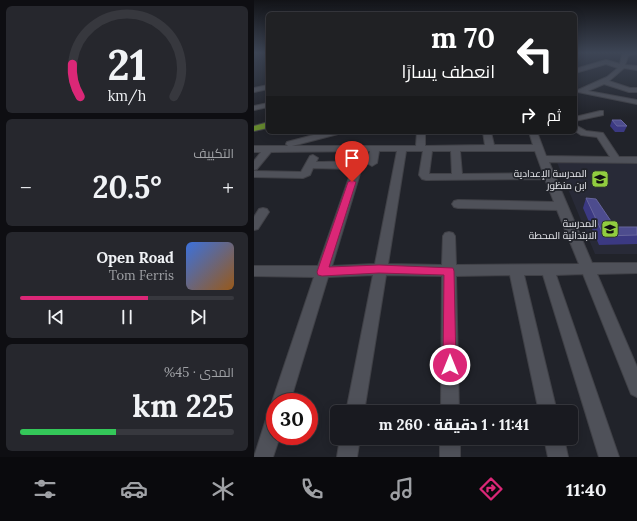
<!DOCTYPE html>
<html lang="ar">
<head>
<meta charset="utf-8">
<style>
  body { margin:0; font-family:Lora,Cairo,serif; background:#26272d; color:#f1f3f6; direction:rtl; height:100vh; display:flex; flex-direction:column; font-size:15px; white-space:nowrap }
  * { box-sizing:border-box; margin:0 }
  p { font-size:13px; color:#9fa1a5 }
  .icon { flex:none; width:22px; height:22px; fill:none; stroke:currentColor; stroke-width:2; stroke-linecap:round; stroke-linejoin:round }
  .map { position:relative; flex:1; overflow:hidden; direction:ltr }
  .sheet { display:flex; flex-direction:column; gap:6px; padding:6px; background:#0e0e12; width:254px }
  .sheet>* { flex:none }
  .banner { position:absolute; left:12px; top:12px; width:311px; height:122px; border-radius:6px; box-shadow:0 2px 10px #0003,0 0 0 1px #37383e; direction:rtl; background:#202124; color:#fff; overflow:hidden }
  .speed { position:absolute; left:12px; top:393px; display:flex; gap:8px; font-size:20px; font-weight:700; text-align:center }
  .speed>* { display:grid; place-content:center; width:52px; height:52px; border-radius:50%; background:#191a20; box-shadow:0 2px 10px #0003,0 0 0 1px #37383e; line-height:1 }
  .speed .limit { border:6px solid #d22; background:#fff; color:#111 }
  .pin { position:absolute; display:grid; place-items:center; width:34px; height:34px; color:#fff; margin:-41px -17px; border-radius:50% 50% 50% 0; rotate:-45deg; box-shadow:0 0 4px #0007 }
  .pin .icon { rotate:45deg }
  .me { position:absolute; width:44px; margin:-22px; rotate:0deg; stroke-linejoin:round; filter:drop-shadow(0 0 3px #0008) }
  .turn { display:flex; align-items:center; gap:14px; height:84px; padding:0 16px; font-size:18px }
  .turn .icon { width:52px; height:52px; stroke-width:2.5 }
  .turn b { display:block; font-size:28px; line-height:34px }
  .then { display:flex; align-items:center; height:38px; padding:0 16px; background:#0003; gap:8px; font-size:15px }
  .big { font-size:30px; font-weight:800; line-height:1.1 }
  .sheet .widget { flex:1; display:flex; flex-direction:column; justify-content:center; gap:6px; min-width:0; padding:0 14px; border-radius:6px; background:#26272d }
  .sheet .dial { align-items:center; gap:0 }
  .dial svg { height:104px; overflow:visible; fill:none; stroke:#37383e; stroke-width:7; stroke-linecap:round; text-anchor:middle }
  .dial text { fill:#f1f3f6; stroke:none }
  .song { display:flex; align-items:center; gap:12px }
  .cover { width:48px; height:48px; border-radius:6px; background:linear-gradient(135deg,hsl(220 70% 55%),hsl(30 70% 35%)) }
  .played { height:4px; border-radius:2px; background:linear-gradient(90deg,#db2777 60%,#37383e 60%) }
  .keys { display:flex; justify-content:space-around; direction:ltr }
  .heat { display:flex; justify-content:space-between; align-items:center; font-size:22px; direction:ltr }
  .charge { height:6px; border-radius:3px; background:linear-gradient(90deg,#34c759 45%,#37383e 0) }
  .trip { position:absolute; left:76px; top:405px; width:248px; height:40px; border-radius:6px; background:#191a20; box-shadow:0 2px 10px #0003,0 0 0 1px #37383e; font-weight:800; line-height:40px; text-align:center; direction:rtl }
  .tabs { display:flex; height:64px; justify-content:space-around; align-items:center; background:#0a0a0d; color:#9fa1a5 }
  .tabs .icon { width:28px; height:28px }
  .tabs .on { color:#db2777 }
  .tabs b { font-size:18px; color:#f1f3f6 }
  main { display:flex; flex:1; min-height:0 }
  .map>svg:first-child { display:block }
  .built { fill:#282a37 }
  .lines { fill:none; stroke-linecap:round; stroke-linejoin:round }
  .minor-casing { stroke:#404147; stroke-width:2 }
  .major-casing { stroke:#404147; stroke-width:2 }
  .minor { fill:#4f5159; fill-rule:evenodd }
  .major { fill:#65882f; fill-rule:evenodd }
  .wall { fill:#3b3982 }
  .building { fill:#4d4c8e; stroke:#66649c }
  .route { fill:#db2777; stroke:#8e194d }
  .labels { text-anchor:middle; stroke-width:3.5; stroke-linejoin:round; paint-order:stroke }
  .poi-label { font-size:10px; fill:#e7e8ed; stroke:#21232a; text-anchor:end }
</style>
</head>
<body>
<main>
<div class="map">
<svg width="383" height="457" viewBox="0 0 383 457">
  <rect width="100%" height="100%" fill="#21232a"/>
  <path class="built" d="M302,160L383,161V254H341Z"/>
  <g class="lines">
    <defs>
      <g id="minor">
        <path d="M373,53H383L374,56L371,65L383,66V70L370,68L355,81L376,88H383V92H375L350,84L334,91L383,100V104L324,92V90L353,77L364,68L352,64L321,73V69L352,60L366,64L368,55Z"/>
        <path d="M14,85V89L0,92V88Z"/>
        <path d="M14,103V107L0,110V106Z"/>
        <path d="M346,111H349V115L321,121V117Z"/>
        <path d="M321,125L332,131L349,133L365,157H383V163L295,162L338,263H383V273L343,274L383,367V397L377,394L329,274L302,275L365,457H345L289,275H270L303,412H285L256,275L202,276L205,412H187L188,276L132,275L110,412H92L119,275L74,277L36,402H21L20,409L18,402L60,277L0,276V266H64L98,169L59,168L56,175L49,178L0,177V171L47,172L56,156L59,155L64,158L62,162C72,162 101,160 108,167L78,266L121,264L143,151H125L123,163L118,166L113,163L116,151L17,152L3,169L0,170V161L7,152H0V146H34L32,144L33,142L71,132H85L84,134L38,146H162L163,132H171V146L231,145L229,132H237L240,145H279L275,132H283L292,156L356,157L343,137L327,135L321,131ZM152,151H169L165,175L168,179L172,180L291,179L300,202L204,200L200,201L198,204L200,207L204,208L303,210L325,264L202,265L201,236L199,233L195,232L191,233L189,236L188,265L134,264ZM178,151H197L198,174H175ZM206,151H281L289,173L208,174Z"/>
        <path d="M9,208L13,209L15,212L4,229L0,230V217L5,209Z"/>
        <path d="M21,410V436H26L19,457H0L14,413Z"/>
        <path d="M86,438H106L103,457H83Z"/>
        <rect x="186" y="438" width="20" height="19"/>
        <path d="M290,438H310L314,457H294Z"/>
      </g>
      <path id="major" d="M11,123H14V128L0,131V126Z"/>
    </defs>
    <use href="#minor" class="minor-casing"/>
    <use href="#major" class="major-casing"/>
    <use href="#minor" class="minor"/>
    <use href="#major" class="major"/>
  </g>
  <g class="wall">
    <path d="M358,120L373,126L370,132H361L356,126Z"/>
    <path d="M332,198L361,227H383V244L345,245L329,208Z"/>
  </g>
  <g class="building">
    <path d="M358,120H367L373,126H363Z"/>
    <path d="M332,198L342,199L361,227H383V235L350,236Z"/>
  </g>
  <linearGradient id="sky" x2="0" y2="1"><stop stop-color="#121317"/><stop offset="0.45" stop-color="#3d4555"/><stop offset="1" stop-color="#3d4555" stop-opacity="0"/></linearGradient>
  <rect width="383" height="117" fill="url(#sky)"/>
  <path class="route" d="M98,180L102,182L75,267L125,265L199,268L200,271L202,365L200,370L196,372L191,370L189,365L190,275L125,273L68,276L64,275L63,272L94,182Z"/>
  <defs>
    <symbol id="school-square" viewBox="-11 -11 22 22"><rect x="-9" y="-9" width="18" height="18" rx="4" fill="#91cd3f" stroke="#21232a"/><path d="M0-5L7-2L0 1L-7-2ZM-4 1L0 2.5L4 1V4Q0 6-4 4Z" fill="#111"/></symbol>
  </defs>
  <g fill-rule="evenodd">
    <use href="#school-square" x="336" y="169" width="20" height="20"/>
    <use href="#school-square" x="346" y="219" width="20" height="20"/>
  </g>
  <g class="labels">
    <g class="poi-label">
      <text x="333" y="177">المدرسة الإعدادية<tspan x="333" dy="12">ابن منظور</tspan></text>
      <text x="343" y="227">المدرسة<tspan x="343" dy="12">الابتدائية المحطة</tspan></text>
    </g>
  </g>
</svg>
<div class="speed"><div class="limit">30</div></div>
<div class="pin" style="left:98px;top:182px;background:#d93025"><svg class="icon" aria-label="arrive" viewBox="0 0 24 24"><path d="M6 21V4h12l-3 4 3 4H6"/></svg></div>
<svg class="me" style="left:196px;top:365px" viewBox="-20 -20 40 40"><circle r="17" fill="#db2777" stroke="#fff" stroke-width="3"/><path d="M0-11L8 9 0 5-8 9z" fill="#fff"/></svg>
<div class="trip">11:41 · 1 دقيقة · 260 m</div>
<div class="banner">
<div class="turn"><svg class="icon" aria-label="left" viewBox="0 0 24 24"><path d="M17 20v-9H6M10 6l-5 5 5 5"/></svg><div><b>70 m</b>انعطف يسارًا</div></div>
<div class="then">ثم<svg class="icon" aria-label="right" viewBox="0 0 24 24"><path d="M7 20v-9h11M14 6l5 5-5 5"/></svg></div>
</div>
</div>
<section class="sheet">
<div class="widget dial"><svg viewBox="0 0 100 80">
<path d="M14 69A42 42 0 1 1 86 69"/>
<path d="M14 69A42 42 0 0 1 8 44" stroke="#db2777"/>
<text x="50" y="56" font-size="32" font-weight="700">21</text>
<text x="50" y="72" font-size="11">km/h</text>
</svg></div>
<div class="widget"><p>التكييف</p>
<div class="heat"><a>−</a><b class="big">20.5°</b><a>+</a></div>
</div>
<div class="widget">
<div class="song"><i class="cover"></i><div><b>Open Road</b><p>Tom Ferris</p></div></div>
<div class="played"></div>
<div class="keys"><svg class="icon" aria-label="previous" viewBox="0 0 24 24"><path d="M18 5L8 12l10 7zM5 5v14"/></svg><svg class="icon" aria-label="pause" viewBox="0 0 24 24"><path d="M8 5v14M16 5v14"/></svg><svg class="icon" aria-label="next" viewBox="0 0 24 24"><path d="M6 5l10 7-10 7zM19 5v14"/></svg></div>
</div>
<div class="widget"><p>المدى · 45%</p><b class="big">225 km</b><div class="charge"></div></div>
</section>
</main>
<nav class="tabs">
<b>11:40</b>
<svg class="icon on" aria-label="directions" viewBox="0 0 24 24"><path d="M12 3l9 9-9 9-9-9zM9 14v-3h6M13 9l2 2-2 2"/></svg>
<svg class="icon" aria-label="music" viewBox="0 0 24 24"><path d="M9 18V5l10-2v13"/><circle cx="6" cy="18" r="3"/><circle cx="16" cy="16" r="3"/></svg>
<svg class="icon" aria-label="phone" viewBox="0 0 24 24"><path d="M5 4h4l2 5-3 2q2 4 5 5l2-3 5 2v4C11 20 4 13 5 4z"/></svg>
<svg class="icon" aria-label="climate" viewBox="0 0 24 24"><path d="M12 3v18M4 7l16 10M4 17L20 7"/></svg>
<svg class="icon" aria-label="car" viewBox="0 0 24 24"><path d="M5 17H2v-5l4-1 3-4h7l3 4 3 1v5h-3M9 17h6M6 11h13"/><circle cx="7" cy="17" r="2"/><circle cx="17" cy="17" r="2"/></svg>
<svg class="icon" aria-label="filters" viewBox="0 0 24 24"><path d="M4 7h16M4 17h16"/><circle cx="9" cy="7" r="2"/><circle cx="15" cy="17" r="2"/></svg>
</nav>
</body>
</html>
